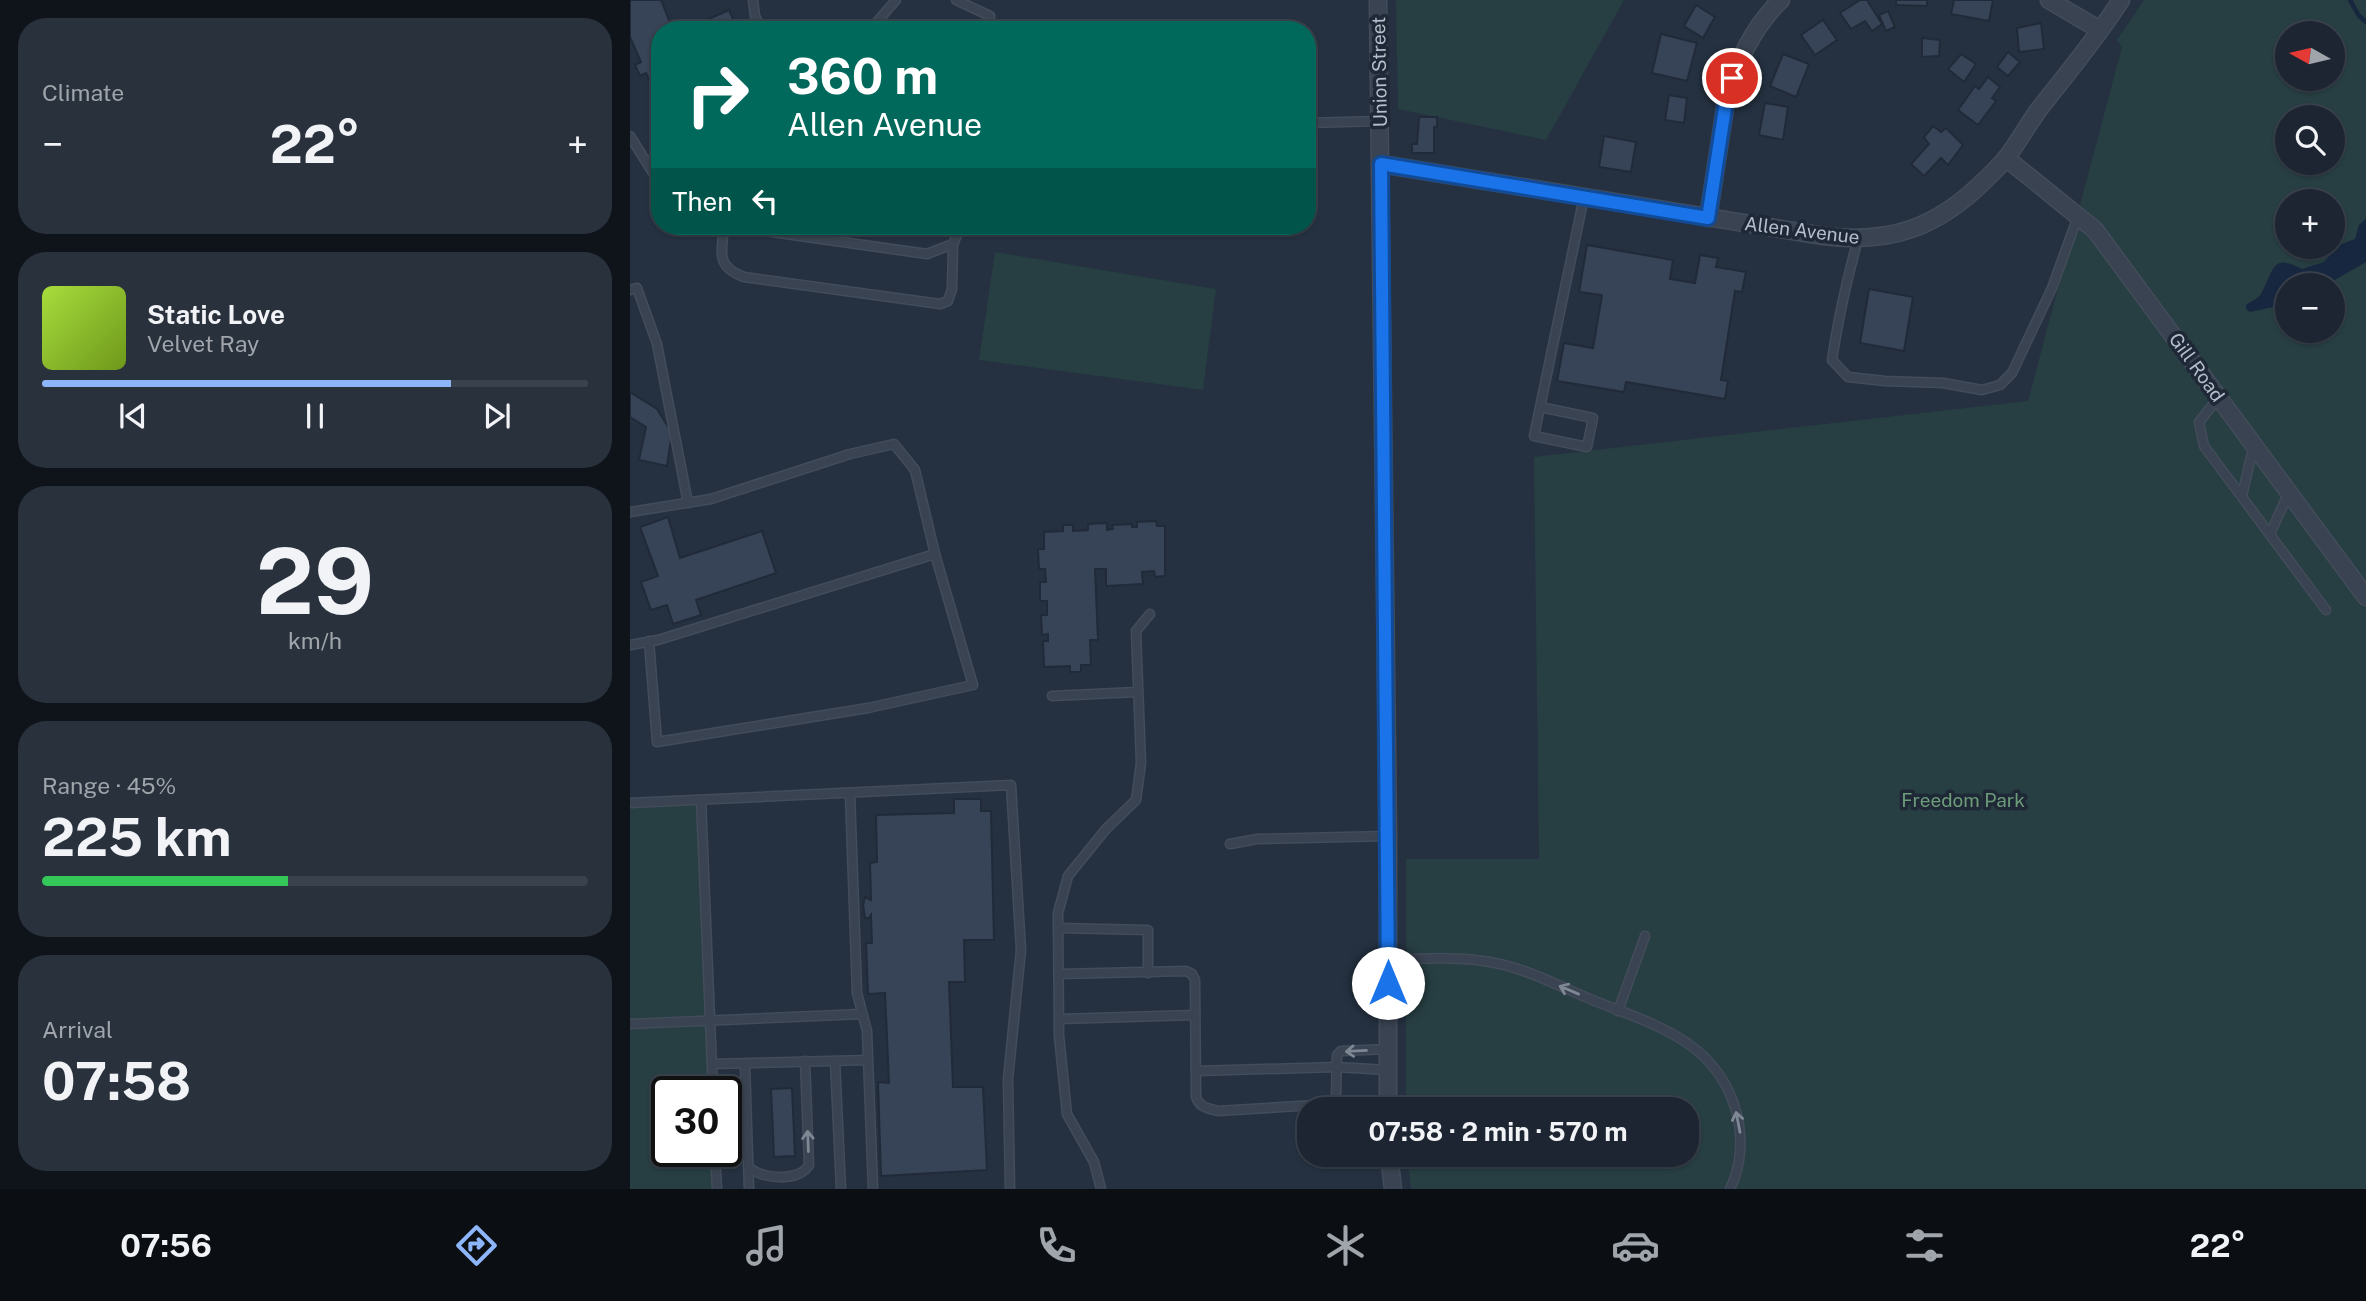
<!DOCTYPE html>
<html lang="en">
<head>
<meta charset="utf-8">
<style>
  body { margin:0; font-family:"Public Sans",sans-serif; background:#29313d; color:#f1f3f6; height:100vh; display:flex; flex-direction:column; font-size:26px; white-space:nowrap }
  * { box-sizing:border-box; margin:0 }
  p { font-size:23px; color:#a0a5ab }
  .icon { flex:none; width:38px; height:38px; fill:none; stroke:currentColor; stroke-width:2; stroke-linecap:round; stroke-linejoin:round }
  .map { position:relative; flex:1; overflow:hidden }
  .drawer { display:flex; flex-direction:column; gap:18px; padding:18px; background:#0f141b; width:630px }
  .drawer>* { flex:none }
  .banner { position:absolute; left:21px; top:21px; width:665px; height:214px; border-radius:28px; box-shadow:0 2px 5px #0004,0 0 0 2px #3a424d; background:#00695c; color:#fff; overflow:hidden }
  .needle { width:46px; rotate:278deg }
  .controls { position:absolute; left:1645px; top:21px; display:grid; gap:14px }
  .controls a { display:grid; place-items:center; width:70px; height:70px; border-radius:50%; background:#1c2531; box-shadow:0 2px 5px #0004,0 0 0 2px #3a424d; font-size:35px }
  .speed { position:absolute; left:21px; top:1076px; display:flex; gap:14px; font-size:35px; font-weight:700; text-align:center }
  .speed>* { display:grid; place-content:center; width:91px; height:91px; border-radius:50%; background:#1c2531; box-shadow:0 2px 5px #0004,0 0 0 2px #3a424d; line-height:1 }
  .speed .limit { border:4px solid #111; border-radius:10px; background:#fff; color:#111 }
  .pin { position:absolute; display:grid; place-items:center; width:60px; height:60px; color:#fff; margin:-30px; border:4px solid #fff; border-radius:50%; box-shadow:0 2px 7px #0007 }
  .me { position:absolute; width:77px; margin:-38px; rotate:0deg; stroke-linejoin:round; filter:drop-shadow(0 0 5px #0008) }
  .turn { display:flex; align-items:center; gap:24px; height:147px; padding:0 21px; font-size:32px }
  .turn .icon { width:91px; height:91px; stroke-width:2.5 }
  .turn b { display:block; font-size:49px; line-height:60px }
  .then { display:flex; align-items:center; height:66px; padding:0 21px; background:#0003; gap:14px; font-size:26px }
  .big { font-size:52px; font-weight:700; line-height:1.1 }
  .drawer .tile { flex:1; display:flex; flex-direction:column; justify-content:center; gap:10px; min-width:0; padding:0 24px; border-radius:28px; background:#29313d }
  .drawer .dial { align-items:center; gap:0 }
  .dial b { font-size:91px; line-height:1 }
  .song { display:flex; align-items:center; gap:21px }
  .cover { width:84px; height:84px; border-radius:10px; background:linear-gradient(135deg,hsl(80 70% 55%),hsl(80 70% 35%)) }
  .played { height:7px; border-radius:4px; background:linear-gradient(90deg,#8cb5fa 75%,#3a424d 75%) }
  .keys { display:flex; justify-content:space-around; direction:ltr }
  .heat { display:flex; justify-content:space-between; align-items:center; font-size:38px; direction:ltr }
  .charge { height:10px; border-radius:5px; background:linear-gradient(90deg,#34c759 45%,#3a424d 0) }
  .trip { position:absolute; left:667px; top:1097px; width:402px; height:70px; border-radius:28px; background:#1c2531; box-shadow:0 2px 5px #0004,0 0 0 2px #3a424d; font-weight:700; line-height:70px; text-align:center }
  .dock { display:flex; height:112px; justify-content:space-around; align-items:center; background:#0b0f14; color:#a0a5ab }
  .dock .icon { width:49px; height:49px }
  .dock .selected { color:#8cb5fa }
  .dock b { font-size:32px; color:#f1f3f6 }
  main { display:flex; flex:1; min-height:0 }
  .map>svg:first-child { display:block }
  .green { fill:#273e42; fill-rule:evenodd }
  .water { fill:#182740 }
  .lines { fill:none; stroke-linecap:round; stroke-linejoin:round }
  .stream { stroke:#182740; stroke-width:4.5 }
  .building { fill:#374457; stroke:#202a38; stroke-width:2 }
  .lane-casing { stroke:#434c5a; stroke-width:11 }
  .street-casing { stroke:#434c5a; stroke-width:19 }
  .lane { stroke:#394351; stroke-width:8 }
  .street { stroke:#394351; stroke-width:16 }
  .oneway { stroke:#7e8794 }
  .route-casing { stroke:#114b97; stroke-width:18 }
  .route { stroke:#1a73e8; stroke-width:12 }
  .labels { text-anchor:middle; stroke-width:7; stroke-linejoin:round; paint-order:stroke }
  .street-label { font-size:19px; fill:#b6becb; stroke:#1e2836 }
  .park-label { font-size:19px; fill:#6d9c79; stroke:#1e2836 }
</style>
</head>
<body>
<main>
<section class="drawer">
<div class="tile"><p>Climate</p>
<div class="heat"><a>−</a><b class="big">22°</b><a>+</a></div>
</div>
<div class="tile">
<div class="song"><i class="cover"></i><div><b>Static Love</b><p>Velvet Ray</p></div></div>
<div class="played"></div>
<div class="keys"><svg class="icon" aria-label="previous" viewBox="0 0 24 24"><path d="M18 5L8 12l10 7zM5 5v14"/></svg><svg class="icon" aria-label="pause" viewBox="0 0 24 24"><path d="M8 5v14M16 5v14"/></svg><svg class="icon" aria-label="next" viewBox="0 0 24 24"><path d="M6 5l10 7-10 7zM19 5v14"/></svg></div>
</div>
<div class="tile dial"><b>29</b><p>km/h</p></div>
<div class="tile"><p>Range · 45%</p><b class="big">225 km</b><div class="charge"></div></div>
<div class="tile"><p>Arrival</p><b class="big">07:58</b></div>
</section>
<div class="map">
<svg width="1736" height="1189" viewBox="0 0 1736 1189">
  <rect width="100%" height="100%" fill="#253141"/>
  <g class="green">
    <path d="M766,0H994L916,140L768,109Z"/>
    <path d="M1514,0H1736V1189H781L777,1155H1057V1110H776C775,1026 777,943 776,859H909L904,457L1398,401L1492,47L1487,40ZM1657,33H1703V79H1657ZM1657,117H1703V163H1657ZM1657,201H1703V247H1657ZM1657,285H1703V331H1657Z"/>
    <path d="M365,252L586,289L573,390L349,360Z"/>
    <path d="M71,800L83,1092H37V1152H85L87,1189H0V803Z"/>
  </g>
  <path class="water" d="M1736,219V262L1696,285H1657V304L1620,312L1616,309V305C1622,301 1630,298 1633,290C1644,269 1643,253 1672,269L1694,262L1709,245L1725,239L1729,225Z"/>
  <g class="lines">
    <path class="stream" d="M1720,0L1729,16L1736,22"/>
  </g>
  <g class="building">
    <path d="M0,0H31L43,30H30V103L16,73L10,76L5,65L11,62L0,37Z"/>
    <path d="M1230,0H1237L1252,24L1242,31L1235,21L1221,29L1210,13Z"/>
    <path d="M1266,0H1297V6L1266,5Z"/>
    <path d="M1324,0H1363L1359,21L1321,14Z"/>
    <path d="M1066,5L1085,17L1073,38L1054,26Z"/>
    <path d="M99,10L108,30H54Z"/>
    <path d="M1258,11L1265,27L1256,31L1249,15Z"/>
    <path d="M1193,20L1207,40L1185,55L1171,35Z"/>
    <path d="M289,23L309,26L310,30H273V26L285,28Z"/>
    <path d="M1411,23L1414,49L1389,52L1387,28Z"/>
    <path d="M1031,34L1067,43L1057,81L1022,73Z"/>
    <path d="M1292,38L1310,40L1309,56L1292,57Z"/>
    <path d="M1378,52L1390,62L1378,76L1367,67Z"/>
    <path d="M1153,54L1179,64L1166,97L1140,86Z"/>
    <path d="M1331,54L1346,64L1334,82L1318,69Z"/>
    <path d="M1358,77L1370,87L1362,98L1366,101L1348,125L1328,110L1345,86L1349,89Z"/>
    <path d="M1039,95L1057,98L1054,123L1035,120Z"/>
    <path d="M1135,103L1158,107L1153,140L1129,135Z"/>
    <path d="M789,117H807V127H804V153H782V144H787Z"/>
    <path d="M1303,126L1311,132L1316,128L1333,145L1318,165L1311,158L1294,176L1281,164L1299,144L1294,137Z"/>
    <path d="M974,136L1006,142L1001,172L969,167Z"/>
    <path d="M957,245L1043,260L1040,279L1065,283L1070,255L1088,258L1086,267L1116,272L1112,292L1105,291L1091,380L1098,381L1095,399L996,382L994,392L927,381L934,343L963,348L972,295L949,292Z"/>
    <path d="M1239,289L1283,297L1274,351L1230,343Z"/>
    <path d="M0,392L27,409L42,433L37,466L9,460L16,427L0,417Z"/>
    <path d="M38,517L50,558L132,531L146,573L66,600L71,615L43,624L37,605L21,610L11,582L28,576L10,527Z"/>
    <path d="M526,521L527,526H535V576L525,577L524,571L512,572L513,584L476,586V569H465L468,640H460L461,665H451V672H440V666L414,667L413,641H418V634L412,635L411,615H417V601H410V582H416L415,569H409L408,549H414V532L433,531V525H443V531L458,530V524L477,523V530L483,529L482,525L502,524V527H507V522Z"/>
    <path d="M324,799H351V811H361L364,940H334L335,982H319L323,1087H353L357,1170L251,1176L248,1082L259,1083L255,993L238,994L236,943H242L241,915L239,918H235L233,905L235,897L241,900L240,863L247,862L246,815L324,813Z"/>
    <path d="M162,1088L165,1156L144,1157L141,1089Z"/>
  </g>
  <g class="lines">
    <defs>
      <g id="lane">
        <path d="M123,0L125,16L132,30"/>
        <path d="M326,0L360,16L359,30"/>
        <path d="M240,30L266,0"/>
        <path d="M677,123L750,121"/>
        <path d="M0,136L30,184"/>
        <path d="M94,226C92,252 85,266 114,277L310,304L318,301L322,289L323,244"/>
        <path d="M99,226L297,254L323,244L331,226"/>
        <path d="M1228,239C1217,279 1208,319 1202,360L1218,377L1255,381L1313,383L1352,390L1370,385L1382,373L1422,288L1448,216"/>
        <path d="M0,290L7,288L27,344L58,503"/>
        <path d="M1589,397L1569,422L1574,446L1696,610"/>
        <path d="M910,407L963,418L957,447L904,436L954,197"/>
        <path d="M1612,496L1623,448"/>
        <path d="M0,512L81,499L220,454L264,444L285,470L305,554L28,640L0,645"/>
        <path d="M1640,534L1659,492"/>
        <path d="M19,641L27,742L238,708L343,685L305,554"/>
        <path d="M422,696L507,692"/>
        <path d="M220,793L227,993L237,1031L243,1189"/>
        <path d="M71,800L83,1092"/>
        <path d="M0,803L381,785L391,950L378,1079L380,1189"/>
        <path d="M600,844L627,839L758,836"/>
        <path d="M428,928L518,930V973"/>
        <path d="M758,960C792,959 827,956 860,962C895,968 927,985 960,999C1021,1024 1086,1039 1106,1111C1113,1136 1112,1165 1100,1189"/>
        <path d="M429,974L556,971L562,974L565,980L566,1097C570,1108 578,1108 588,1111L702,1104L706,1097L707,1055L711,1051L758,1049"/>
        <path d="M988,1011L1015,936"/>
        <path d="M429,1019L565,1015"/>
        <path d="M0,1024L232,1014"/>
        <path d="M205,1061L211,1189"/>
        <path d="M115,1063L119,1189"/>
        <path d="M82,1064L238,1060"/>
        <path d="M566,1071L706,1067L758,1070"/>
        <path d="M85,1152L87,1189"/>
        <path d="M118,1166C130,1180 170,1182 179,1165L175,1061"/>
        <path d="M471,1189L464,1162L437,1114L429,1036L428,913L438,876L476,829L506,800L511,763L506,631L520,614"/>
      </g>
      <g id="street">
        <path d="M748,0L758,836V1110"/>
        <path d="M1419,0L1470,30"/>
        <path d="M1376,158L1465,230L1736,597"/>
        <path d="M751,164L1194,236C1260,244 1307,228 1355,180C1362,173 1371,165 1377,157C1389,141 1398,124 1410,108C1438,72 1467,38 1491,0"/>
        <path d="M1078,218L1097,95C1108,59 1124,26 1151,0"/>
        <path d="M759,1155L763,1189"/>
      </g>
    </defs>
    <use href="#lane" class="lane-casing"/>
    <use href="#street" class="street-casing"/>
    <use href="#lane" class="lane"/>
    <use href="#street" class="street"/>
  </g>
  <defs><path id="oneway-shaft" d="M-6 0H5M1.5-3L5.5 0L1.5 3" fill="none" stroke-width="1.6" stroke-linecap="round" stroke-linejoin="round" transform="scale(1.75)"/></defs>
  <g class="oneway">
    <use href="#oneway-shaft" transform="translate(939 990) rotate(-157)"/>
    <use href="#oneway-shaft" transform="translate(726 1051) rotate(177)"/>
    <use href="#oneway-shaft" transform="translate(1108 1122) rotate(-101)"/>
    <use href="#oneway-shaft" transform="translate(178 1141) rotate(-92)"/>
  </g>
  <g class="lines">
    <defs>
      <path id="route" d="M758,983L751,164L1078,218L1097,95L1102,78"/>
    </defs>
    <use href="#route" class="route-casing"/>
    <use href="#route" class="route"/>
  </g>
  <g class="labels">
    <g class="street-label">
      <text transform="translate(749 72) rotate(-91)" y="7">Union Street</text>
      <text transform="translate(1172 230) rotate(7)" y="7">Allen Avenue</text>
      <text transform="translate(1567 367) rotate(54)" y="7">Gill Road</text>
    </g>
    <g class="park-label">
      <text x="1333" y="807">Freedom Park</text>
    </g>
  </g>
</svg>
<div class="controls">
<a><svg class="needle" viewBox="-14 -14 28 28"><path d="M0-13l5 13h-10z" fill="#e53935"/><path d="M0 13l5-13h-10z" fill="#a0a5ab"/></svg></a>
<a><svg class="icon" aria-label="search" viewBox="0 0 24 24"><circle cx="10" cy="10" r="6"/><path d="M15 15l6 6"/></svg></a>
<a>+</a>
<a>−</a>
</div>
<div class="speed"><div class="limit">30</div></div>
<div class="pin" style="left:1102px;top:78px;background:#d93025"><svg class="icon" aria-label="arrive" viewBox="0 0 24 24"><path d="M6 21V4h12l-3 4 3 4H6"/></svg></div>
<svg class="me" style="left:758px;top:983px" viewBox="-20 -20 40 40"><circle r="19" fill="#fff"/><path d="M0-13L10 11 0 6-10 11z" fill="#1a73e8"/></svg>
<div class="trip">07:58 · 2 min · 570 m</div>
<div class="banner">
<div class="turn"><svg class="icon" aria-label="right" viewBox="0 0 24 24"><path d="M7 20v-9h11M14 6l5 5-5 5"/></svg><div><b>360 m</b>Allen Avenue</div></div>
<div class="then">Then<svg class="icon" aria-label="left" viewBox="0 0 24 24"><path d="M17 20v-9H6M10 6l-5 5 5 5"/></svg></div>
</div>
</div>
</main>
<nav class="dock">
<b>07:56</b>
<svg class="icon selected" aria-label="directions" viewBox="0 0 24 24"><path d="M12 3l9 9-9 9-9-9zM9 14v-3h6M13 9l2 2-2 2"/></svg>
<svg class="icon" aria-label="music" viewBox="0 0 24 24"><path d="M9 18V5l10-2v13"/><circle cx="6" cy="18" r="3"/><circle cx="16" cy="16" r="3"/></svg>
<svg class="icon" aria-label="phone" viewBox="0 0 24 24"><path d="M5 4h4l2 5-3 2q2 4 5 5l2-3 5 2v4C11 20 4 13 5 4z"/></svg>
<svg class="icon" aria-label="climate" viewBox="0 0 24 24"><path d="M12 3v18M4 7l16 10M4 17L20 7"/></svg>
<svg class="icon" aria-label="car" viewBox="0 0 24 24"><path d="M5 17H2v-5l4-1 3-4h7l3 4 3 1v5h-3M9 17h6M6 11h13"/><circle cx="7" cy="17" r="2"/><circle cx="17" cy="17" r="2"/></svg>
<svg class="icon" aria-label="filters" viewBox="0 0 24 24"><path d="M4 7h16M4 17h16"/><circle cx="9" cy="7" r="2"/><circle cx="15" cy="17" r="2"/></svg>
<b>22°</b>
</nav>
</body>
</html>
